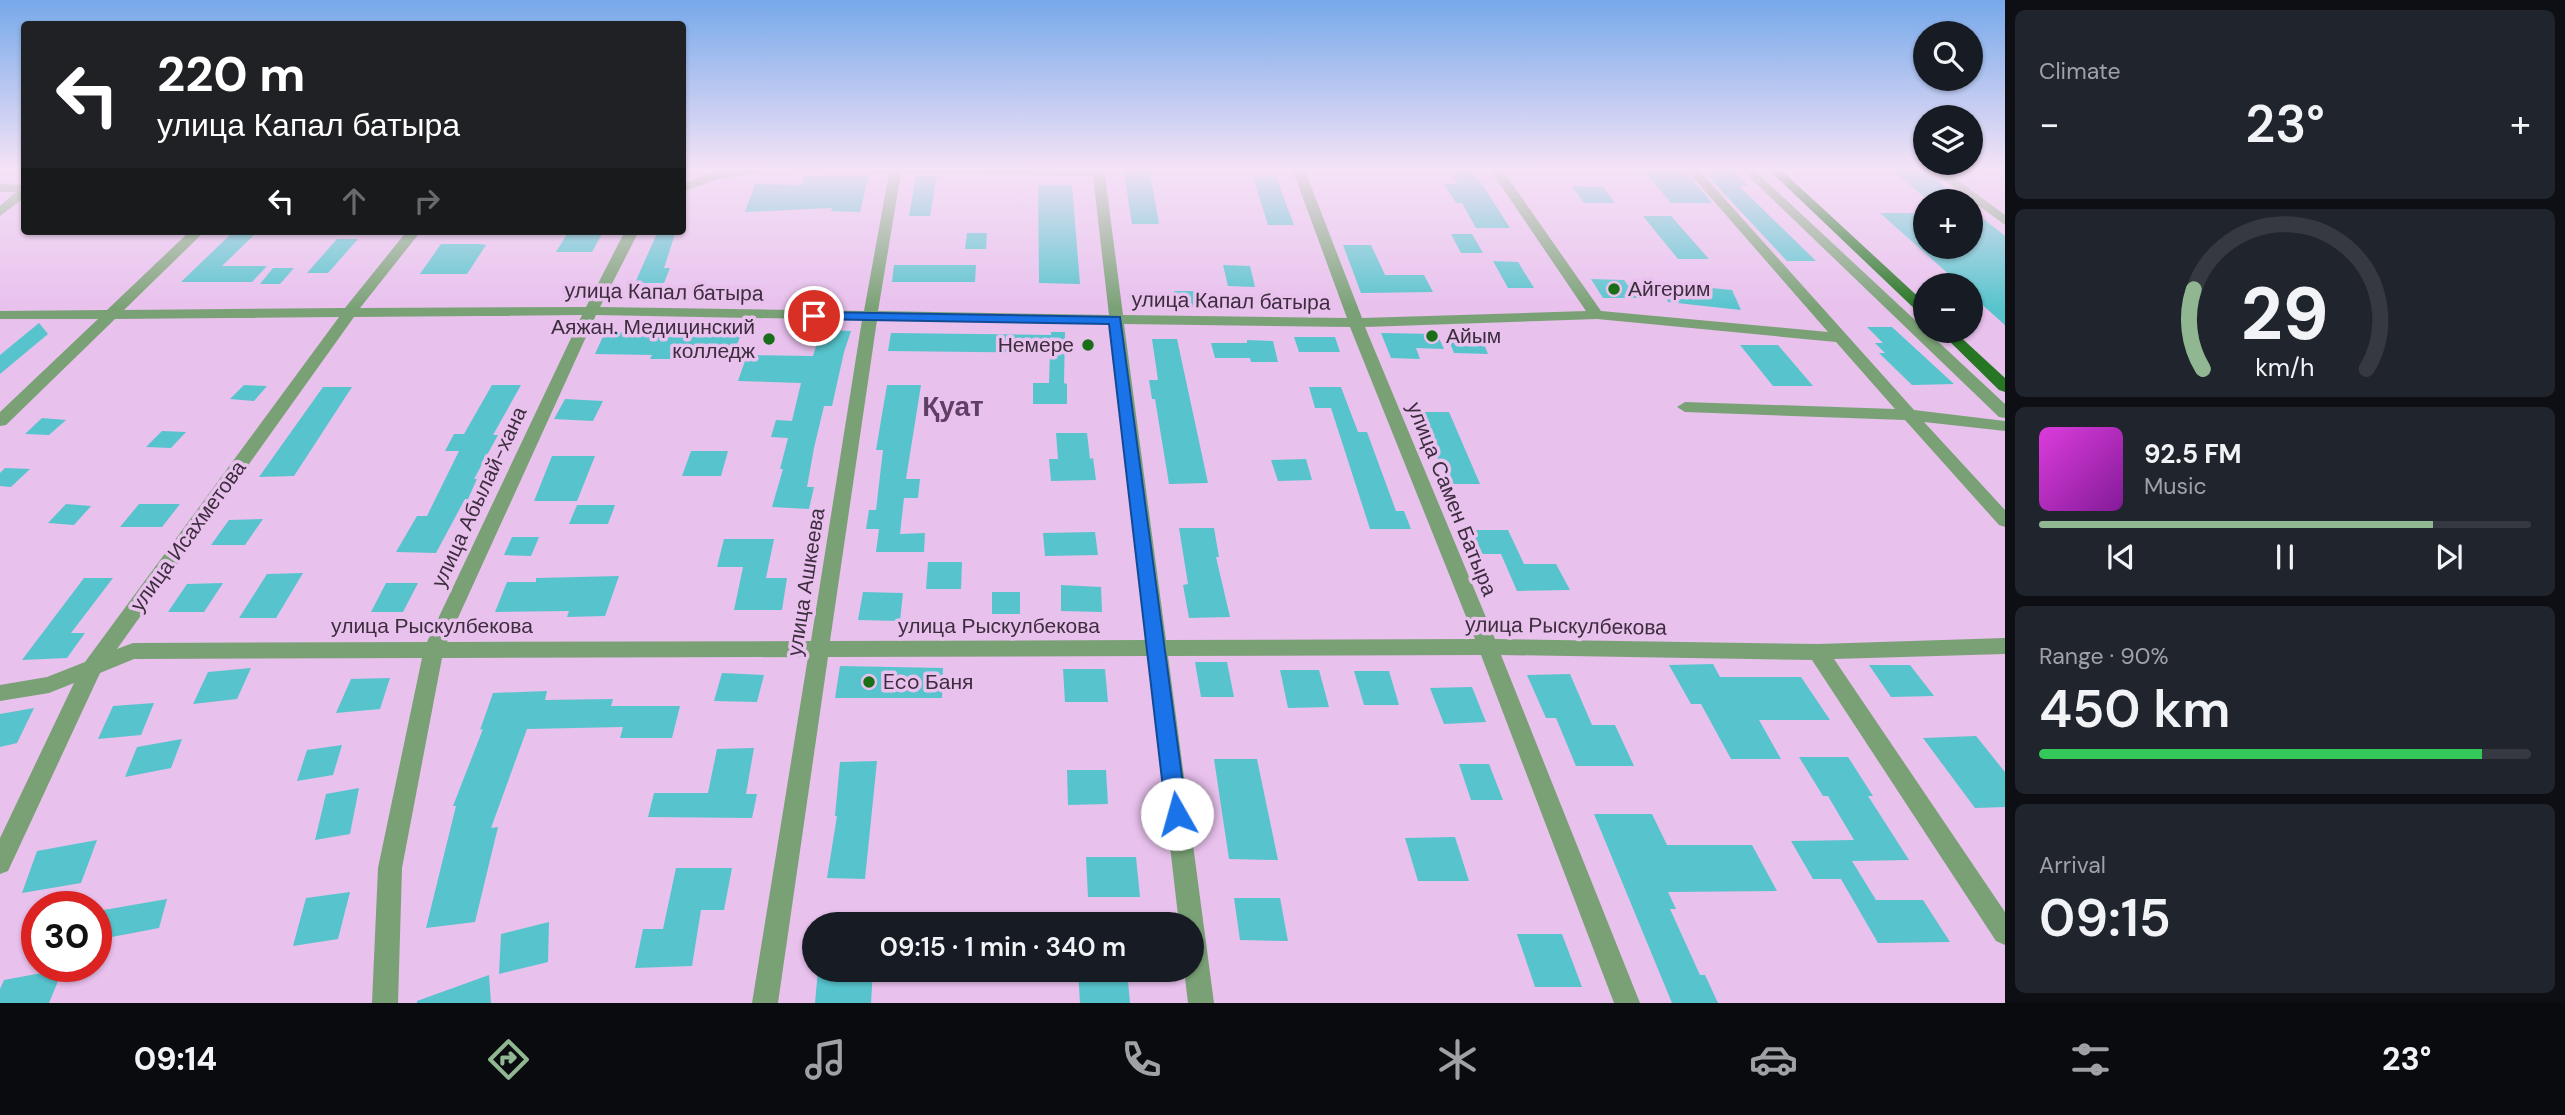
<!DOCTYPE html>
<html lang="en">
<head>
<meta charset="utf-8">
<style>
  body { margin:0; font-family:"DM Sans",sans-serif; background:#20242c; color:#f1f3f6; height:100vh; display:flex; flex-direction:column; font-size:26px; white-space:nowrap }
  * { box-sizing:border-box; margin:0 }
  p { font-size:23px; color:#9ea1a6 }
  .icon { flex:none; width:38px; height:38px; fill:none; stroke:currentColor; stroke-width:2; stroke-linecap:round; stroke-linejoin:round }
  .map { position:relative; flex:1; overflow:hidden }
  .panel { display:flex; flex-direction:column; gap:10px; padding:10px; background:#0d0f14; width:560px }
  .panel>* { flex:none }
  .hud { position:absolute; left:21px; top:21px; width:665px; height:214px; border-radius:7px; box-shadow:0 2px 5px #0004; background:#202124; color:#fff; overflow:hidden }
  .fabs { position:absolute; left:1913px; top:21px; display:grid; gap:14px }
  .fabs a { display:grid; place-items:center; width:70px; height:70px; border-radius:50%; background:#171b24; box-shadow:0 2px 5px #0004; font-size:35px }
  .speed { position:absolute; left:21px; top:891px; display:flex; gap:14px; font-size:35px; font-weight:700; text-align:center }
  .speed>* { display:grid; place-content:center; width:91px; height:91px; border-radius:50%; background:#171b24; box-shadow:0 2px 5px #0004; line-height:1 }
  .speed .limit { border:10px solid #d22; background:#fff; color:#111 }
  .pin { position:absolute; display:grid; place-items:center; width:60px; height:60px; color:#fff; margin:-30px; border:4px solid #fff; border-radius:50%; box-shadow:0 2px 7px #0007 }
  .me { position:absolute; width:77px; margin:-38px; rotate:353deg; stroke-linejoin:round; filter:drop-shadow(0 0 5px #0008) }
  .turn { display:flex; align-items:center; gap:24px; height:147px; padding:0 21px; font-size:32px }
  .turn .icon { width:91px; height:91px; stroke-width:2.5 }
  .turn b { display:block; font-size:49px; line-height:60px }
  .lanes { display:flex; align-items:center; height:66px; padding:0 21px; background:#0003; justify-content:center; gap:35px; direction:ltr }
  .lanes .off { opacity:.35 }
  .big { font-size:52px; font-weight:600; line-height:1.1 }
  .panel .widget { flex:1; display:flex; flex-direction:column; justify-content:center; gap:10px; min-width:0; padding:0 24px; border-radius:10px; background:#20242c }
  .panel .dial { align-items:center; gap:0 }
  .dial svg { height:182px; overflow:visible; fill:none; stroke:#363941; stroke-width:7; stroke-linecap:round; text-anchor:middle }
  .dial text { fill:#f1f3f6; stroke:none }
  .song { display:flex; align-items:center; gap:21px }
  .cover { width:84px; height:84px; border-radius:10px; background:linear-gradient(135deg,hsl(300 70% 55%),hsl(290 70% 35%)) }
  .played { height:7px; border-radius:4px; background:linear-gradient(90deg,#90b792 80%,#363941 80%) }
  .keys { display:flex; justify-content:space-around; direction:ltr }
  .heat { display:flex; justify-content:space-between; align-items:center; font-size:38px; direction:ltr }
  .charge { height:10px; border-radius:5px; background:linear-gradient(90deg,#34c759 90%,#363941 0) }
  .trip { position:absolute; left:802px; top:912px; width:402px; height:70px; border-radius:35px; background:#171b24; box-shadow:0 2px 5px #0004; font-weight:600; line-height:70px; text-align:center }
  .dock { display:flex; height:112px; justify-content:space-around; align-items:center; background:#090b0e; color:#9ea1a6 }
  .dock .icon { width:49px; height:49px }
  .dock .active { color:#90b792 }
  .dock b { font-size:32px; color:#f1f3f6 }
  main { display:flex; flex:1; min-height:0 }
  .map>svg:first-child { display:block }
  .building { fill:#57c4cd }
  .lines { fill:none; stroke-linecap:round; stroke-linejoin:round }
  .minor { fill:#7aa176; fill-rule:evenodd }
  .major { fill:#267623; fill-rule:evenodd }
  .route { fill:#1a73e8; stroke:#114b97; stroke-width:2 }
  .poi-dot { fill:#196e17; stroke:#e8c1ed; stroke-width:2.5 }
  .labels { text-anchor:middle; stroke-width:7; stroke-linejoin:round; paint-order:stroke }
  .poi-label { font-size:21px; fill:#3d2d3f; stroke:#e8c1ed; text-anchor:start }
  .street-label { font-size:21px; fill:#3d2d3f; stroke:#e8c1ed }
  .district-label { font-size:28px; font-weight:bold; fill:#603f64; stroke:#e8c1ed }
</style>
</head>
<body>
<main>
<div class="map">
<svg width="2005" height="1003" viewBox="0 0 2005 1003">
  <rect width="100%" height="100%" fill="#e8c1ed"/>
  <g class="building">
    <path d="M1123,167H1149L1159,224H1132Z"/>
    <path d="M1704,167H1729L1748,186H1739L1816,261H1787L1704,172H1708Z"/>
    <path d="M1889,167H1920L1962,201H1929Z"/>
    <path d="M1472,171L1482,184L1510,228H1476L1462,203H1456L1444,184H1458L1449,172Z"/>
    <path d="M1644,171H1685L1712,203H1671Z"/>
    <path d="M804,176H869L860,212L831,211L832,208L745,212L755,184L802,185Z"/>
    <path d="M916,176H937L930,216H909Z"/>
    <path d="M1253,177H1276L1294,225H1268Z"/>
    <path d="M1038,185H1072L1080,284L1039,283Z"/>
    <path d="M1572,186L1603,187L1615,203H1584Z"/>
    <path d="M1970,208L2005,236V325L1970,294V285H1961L1880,213H1925V247H1970Z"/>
    <path d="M1643,216H1671L1709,259H1678Z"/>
    <path d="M234,231H258L222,266H267L252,282H181Z"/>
    <path d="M658,231H676L664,268H670L664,283H635Z"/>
    <path d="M967,233H987L986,249H965Z"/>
    <path d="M567,234H602L592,252H556Z"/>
    <path d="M1451,234H1472L1483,253H1461Z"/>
    <path d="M337,239H358L328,273H307Z"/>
    <path d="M441,244H480L486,245L467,274H420Z"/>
    <path d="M1343,245H1371L1385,275H1424L1433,292L1361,293Z"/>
    <path d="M1493,261L1518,262L1534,288H1508Z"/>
    <path d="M894,265H976L975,282H892Z"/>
    <path d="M1223,265L1250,266L1255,287L1228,286Z"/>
    <path d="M273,268H294L280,284H260Z"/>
    <path d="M1591,279L1624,280L1637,298H1603Z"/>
    <path d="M1660,283L1732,290L1741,310L1668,302Z"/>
    <path d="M1174,291H1201L1205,307H1177Z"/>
    <path d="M39,323L48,334L0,374V355Z"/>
    <path d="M1867,327H1892L1954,384L1912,385L1879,353H1885L1875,343H1883Z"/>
    <path d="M821,330L851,331L844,352L832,406H824L814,448L807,487H814L809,509L772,507L783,469H780L788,438L771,437L776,420L792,421L801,383L738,381L747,355L813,356Z"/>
    <path d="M605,332L705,333L741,334L734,353L681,351L678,359H650L652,355L595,354Z"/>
    <path d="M1051,332H1065L1064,383L1067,384V404H1033V383H1049L1050,353L888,351L891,333L1051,335Z"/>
    <path d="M1381,333L1437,334L1444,349L1416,348L1420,359L1391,358Z"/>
    <path d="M1447,336L1481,337L1488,354L1454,353Z"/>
    <path d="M1294,337H1335L1340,352H1299Z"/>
    <path d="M1152,339H1177L1208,483L1169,484L1155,399H1152L1149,380H1158Z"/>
    <path d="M1247,340L1273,341L1278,362H1251L1250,358H1215L1211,343H1247Z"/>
    <path d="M1740,345H1778L1813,386H1773Z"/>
    <path d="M244,385L267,386L254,401L230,399Z"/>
    <path d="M492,385H521L493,435H498L474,479H477L468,499H465L436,553L396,552L417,516H427L459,451H445L454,434H464Z"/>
    <path d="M887,385H921L906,479H920L918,498H904L900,534L925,533L924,552H876L879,529H866L869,510H876L883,450H876Z"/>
    <path d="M323,387H352L294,476L259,477Z"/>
    <path d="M1309,387H1341L1358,432H1367L1396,511H1404L1411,529H1370L1331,408H1315Z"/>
    <path d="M565,399L603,401L593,421L554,419Z"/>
    <path d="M1416,412H1449L1480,484H1448L1431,442H1427Z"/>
    <path d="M42,418L66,420L49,435L25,434Z"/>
    <path d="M162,431L186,432L171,448L146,447Z"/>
    <path d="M1056,433H1087L1090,459L1093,458L1096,480L1051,481L1049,459H1058Z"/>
    <path d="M691,451H728L721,476H682Z"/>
    <path d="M552,456H595L577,501H534Z"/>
    <path d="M1306,459L1312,480L1278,481L1271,460Z"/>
    <path d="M5,468L30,469L11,487L0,486V473Z"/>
    <path d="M66,504L91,506L74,525L48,523Z"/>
    <path d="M139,504H180L162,527H120Z"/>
    <path d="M577,505H615L608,524H569Z"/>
    <path d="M263,519L245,545H211L229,520Z"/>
    <path d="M1179,528H1214L1219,557H1216L1230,617L1189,618L1183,585L1188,584Z"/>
    <path d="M1462,530H1508L1524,564H1556L1570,590L1517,591L1501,554H1473Z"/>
    <path d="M1095,532L1098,555L1045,556L1043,533Z"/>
    <path d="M512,537H539L531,556L504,555Z"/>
    <path d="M724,539H774L766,578H787L782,610H734L743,567H717Z"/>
    <path d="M928,562H962L961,589H926Z"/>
    <path d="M303,573L276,618H239L267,574Z"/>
    <path d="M619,576L605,616L567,617L569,611L495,612L507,582H536V578Z"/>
    <path d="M84,578H113L71,633H85L67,658L22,660Z"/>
    <path d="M223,583L204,612H168L187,584Z"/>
    <path d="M386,583H418L403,612H371Z"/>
    <path d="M1061,585L1101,587L1102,612L1061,611Z"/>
    <path d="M863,592L903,593L900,621L858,620Z"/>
    <rect x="992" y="592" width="28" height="22"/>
    <path d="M1195,662H1227L1234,697H1201Z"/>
    <path d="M1713,664L1720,677H1801L1830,720H1759L1781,759H1731L1701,704H1691L1669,665Z"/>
    <path d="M1869,665H1910L1934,696L1891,697Z"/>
    <path d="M840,666L943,668L942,698H835Z"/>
    <path d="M251,668L237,699L193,704L208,672Z"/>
    <path d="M1063,669H1105L1108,702H1065Z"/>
    <path d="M1280,670H1319L1329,707L1288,708Z"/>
    <path d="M1354,671H1389L1399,705H1364Z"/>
    <path d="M722,673L764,675L757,702L714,701Z"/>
    <path d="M1570,674L1592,725H1615L1634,766H1576L1556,718H1546L1527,675Z"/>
    <path d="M390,678L380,709L336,713L351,679Z"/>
    <path d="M1472,687L1486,722L1444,724L1430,688Z"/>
    <path d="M547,691L545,700L613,699L611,706H680L672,738H620L623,727L527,729L491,828L498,827L475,922L426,928L456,806H453L483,729L480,730L493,693Z"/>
    <path d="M154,703L141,735L98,739L113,706Z"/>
    <path d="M34,708L17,743L0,747V714Z"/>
    <path d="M1976,736L2005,772V807L1975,808L1923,738Z"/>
    <path d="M182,739L171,768L125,777L137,747Z"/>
    <path d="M342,745L333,775L297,781L307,750Z"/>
    <path d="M754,748L746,794H757L752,818L648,817L654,793H708L717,749Z"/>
    <path d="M1799,757H1848L1873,796H1868L1909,860L1852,861L1876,900H1923L1950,942L1878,943L1841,879H1813L1791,841L1854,840L1828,796H1823Z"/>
    <path d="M1214,759H1257L1278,860L1229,859Z"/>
    <path d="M877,761L865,879L827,878L837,816H835L840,762Z"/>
    <path d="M1459,764H1489L1503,800H1471Z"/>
    <path d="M1067,770H1106L1108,804L1068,805Z"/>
    <path d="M359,788L350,834L315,840L326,794Z"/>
    <path d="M1594,814H1652L1667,845H1752L1777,891L1668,892L1676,909H1670L1700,975H1705L1718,1003H1672Z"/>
    <path d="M1455,837L1469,881H1418L1405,838Z"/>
    <path d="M97,840L81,883L22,893L37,851Z"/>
    <path d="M1086,857H1136L1140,897H1088Z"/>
    <path d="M676,868H732L724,910H701L692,966L635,968L643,929H663Z"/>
    <path d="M350,892L338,939L293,946L306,898Z"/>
    <path d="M1234,898H1280L1288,941L1240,940Z"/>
    <path d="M167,899L159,928L96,940L98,911Z"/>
    <path d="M549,922L548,962L499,974L501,934Z"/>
    <path d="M1517,934H1562L1582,987H1535Z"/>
    <path d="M63,969L49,1003H0V989L4,980Z"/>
    <path d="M818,970H873L871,1003H815Z"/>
    <path d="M1078,970H1127L1130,1003H1080Z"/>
    <path d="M489,975L491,1003H417V1001Z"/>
  </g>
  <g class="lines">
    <g class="minor">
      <path d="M745,168H770L764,172L718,179L682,192V184L711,173Z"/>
      <path d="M784,168H1104L1123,315L1347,318L1292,168H1304L1362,318L1586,311L1489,168H1501L1601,311L1828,332L1685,168H1697L1914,410L2005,421V431L1924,422L2005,510V527L1999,525L1905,420L1685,412L1677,407L1685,402L1895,409L1836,342L1597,319L1365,327L1495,639L1818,644L2005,638V654L1834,659L2005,912V945L1996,941L1812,660L1501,655L1640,1003H1614L1481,655L1168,656L1214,1003H1188L1184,970H1192V924H1179L1148,656L828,657L778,1003H752L808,657L442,658L402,868L398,1003H372L378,868L422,658L134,659L100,673L8,871L0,874V838L74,683L49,693L0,701V685L47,677L85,662L339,317L115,319L6,425L0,426V412L98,319H0V311L107,310L190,231H205L124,310L345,308L407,231H421L360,308L586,307L625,231H639L600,307L864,311L889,173L790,172ZM901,173L1093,176L1109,315L878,311ZM582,315L427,642L133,643L117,649L354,317ZM596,315L862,320L811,641L447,642ZM877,320L1110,323L1146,640L830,641ZM1124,324L1350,327L1475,639L1166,640Z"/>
      <path d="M1740,168H1752L2005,404V418L1999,417Z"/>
      <path d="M1928,168H1941L2005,215V225Z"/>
      <path d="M0,184L24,185V198L0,216V206L16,192H0Z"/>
    </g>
    <g class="major">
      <path d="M1767,168H1779L1925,303V315L1920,314Z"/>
      <path d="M1939,331H1954L2005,378V392L1999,390Z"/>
    </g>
  </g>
  <linearGradient id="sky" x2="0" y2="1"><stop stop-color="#77a9ea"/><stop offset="0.55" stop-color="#f5e3f7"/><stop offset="1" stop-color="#f5e3f7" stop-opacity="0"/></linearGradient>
  <rect width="2005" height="308" fill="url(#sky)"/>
  <path class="route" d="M814,312L1120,317L1187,814L1184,820L1177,823L1169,820L1166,814L1109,324L809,319L807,316Z"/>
  <g class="poi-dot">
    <circle cx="1614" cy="289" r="7"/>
    <circle cx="1432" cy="336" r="7"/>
    <circle cx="769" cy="339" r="7"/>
    <circle cx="1088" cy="345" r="7"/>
    <circle cx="869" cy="682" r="7"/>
  </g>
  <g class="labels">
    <g class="poi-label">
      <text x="1628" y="296">Айгерим</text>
      <text x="755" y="334" text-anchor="end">Аяжан. Медицинский<tspan x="755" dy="24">колледж</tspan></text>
      <text x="1446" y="343">Айым</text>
      <text x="1074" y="352" text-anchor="end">Немере</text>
      <text x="883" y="689">Eco Баня</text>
    </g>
    <g class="street-label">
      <text transform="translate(664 292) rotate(1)" y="7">улица Капал батыра</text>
      <text transform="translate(1231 301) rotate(1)" y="7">улица Капал батыра</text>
      <text transform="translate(479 497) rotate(-65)" y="7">улица Абылай-хана</text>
      <text transform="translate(1452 499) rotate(68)" y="7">улица Самен Батыра</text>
      <text transform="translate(188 536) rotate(-54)" y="7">улица Исахметова</text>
      <text transform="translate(806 582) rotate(-81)" y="7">улица Ашкеева</text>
      <text x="432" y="633">улица Рыскулбекова</text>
      <text x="999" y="633">улица Рыскулбекова</text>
      <text transform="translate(1566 626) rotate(1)" y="7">улица Рыскулбекова</text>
    </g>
    <g class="district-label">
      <text x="953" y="416">Қуат</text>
    </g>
  </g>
</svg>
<div class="fabs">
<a><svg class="icon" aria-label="search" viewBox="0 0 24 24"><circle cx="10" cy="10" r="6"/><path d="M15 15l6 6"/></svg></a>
<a><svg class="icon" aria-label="layers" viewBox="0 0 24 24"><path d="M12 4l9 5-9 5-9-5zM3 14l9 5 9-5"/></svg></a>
<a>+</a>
<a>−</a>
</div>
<div class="speed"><div class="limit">30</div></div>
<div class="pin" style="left:814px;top:316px;background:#d93025"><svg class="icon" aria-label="arrive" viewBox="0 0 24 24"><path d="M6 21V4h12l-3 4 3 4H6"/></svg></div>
<svg class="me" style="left:1177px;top:814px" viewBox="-20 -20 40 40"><circle r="19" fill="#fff"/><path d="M0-13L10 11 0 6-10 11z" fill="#1a73e8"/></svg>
<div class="trip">09:15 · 1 min · 340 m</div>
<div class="hud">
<div class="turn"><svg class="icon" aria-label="left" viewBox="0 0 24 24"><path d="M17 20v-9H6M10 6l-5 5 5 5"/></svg><div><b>220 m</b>улица Капал батыра</div></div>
<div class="lanes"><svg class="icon" aria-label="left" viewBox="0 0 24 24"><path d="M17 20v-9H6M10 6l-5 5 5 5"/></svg><svg class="icon off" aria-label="ahead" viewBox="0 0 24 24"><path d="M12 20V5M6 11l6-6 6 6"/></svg><svg class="icon off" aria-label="right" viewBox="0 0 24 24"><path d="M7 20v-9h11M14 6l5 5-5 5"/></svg></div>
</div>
</div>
<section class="panel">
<div class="widget"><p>Climate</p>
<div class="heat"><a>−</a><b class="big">23°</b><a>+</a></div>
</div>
<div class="widget dial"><svg viewBox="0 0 100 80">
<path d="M14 69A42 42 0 1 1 86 69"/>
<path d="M14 69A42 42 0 0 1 10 34" stroke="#90b792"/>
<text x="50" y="56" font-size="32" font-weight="700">29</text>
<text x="50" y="72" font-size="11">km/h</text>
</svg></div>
<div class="widget">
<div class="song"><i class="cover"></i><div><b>92.5 FM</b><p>Music</p></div></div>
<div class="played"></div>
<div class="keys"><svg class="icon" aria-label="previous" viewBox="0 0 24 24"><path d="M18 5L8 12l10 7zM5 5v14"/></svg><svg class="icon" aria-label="pause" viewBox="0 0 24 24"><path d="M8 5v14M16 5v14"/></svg><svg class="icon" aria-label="next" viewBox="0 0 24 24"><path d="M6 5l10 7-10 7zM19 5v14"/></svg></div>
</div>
<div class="widget"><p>Range · 90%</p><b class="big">450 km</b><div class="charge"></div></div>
<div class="widget"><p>Arrival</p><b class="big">09:15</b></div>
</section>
</main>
<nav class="dock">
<b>09:14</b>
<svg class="icon active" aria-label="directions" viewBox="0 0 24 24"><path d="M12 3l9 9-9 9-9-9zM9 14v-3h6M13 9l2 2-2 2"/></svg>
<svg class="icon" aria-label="music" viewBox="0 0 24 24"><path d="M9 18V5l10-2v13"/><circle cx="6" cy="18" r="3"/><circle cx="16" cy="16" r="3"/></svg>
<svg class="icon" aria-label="phone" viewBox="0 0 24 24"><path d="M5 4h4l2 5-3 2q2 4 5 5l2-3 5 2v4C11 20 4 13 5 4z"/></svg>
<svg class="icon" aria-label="climate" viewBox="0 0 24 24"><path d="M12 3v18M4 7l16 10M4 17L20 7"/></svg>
<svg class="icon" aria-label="car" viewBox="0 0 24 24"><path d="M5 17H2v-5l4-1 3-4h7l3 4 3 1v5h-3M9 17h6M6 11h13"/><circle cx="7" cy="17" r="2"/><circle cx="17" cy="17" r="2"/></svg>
<svg class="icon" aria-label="filters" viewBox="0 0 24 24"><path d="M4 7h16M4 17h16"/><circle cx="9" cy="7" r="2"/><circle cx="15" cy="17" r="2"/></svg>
<b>23°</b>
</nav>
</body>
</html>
